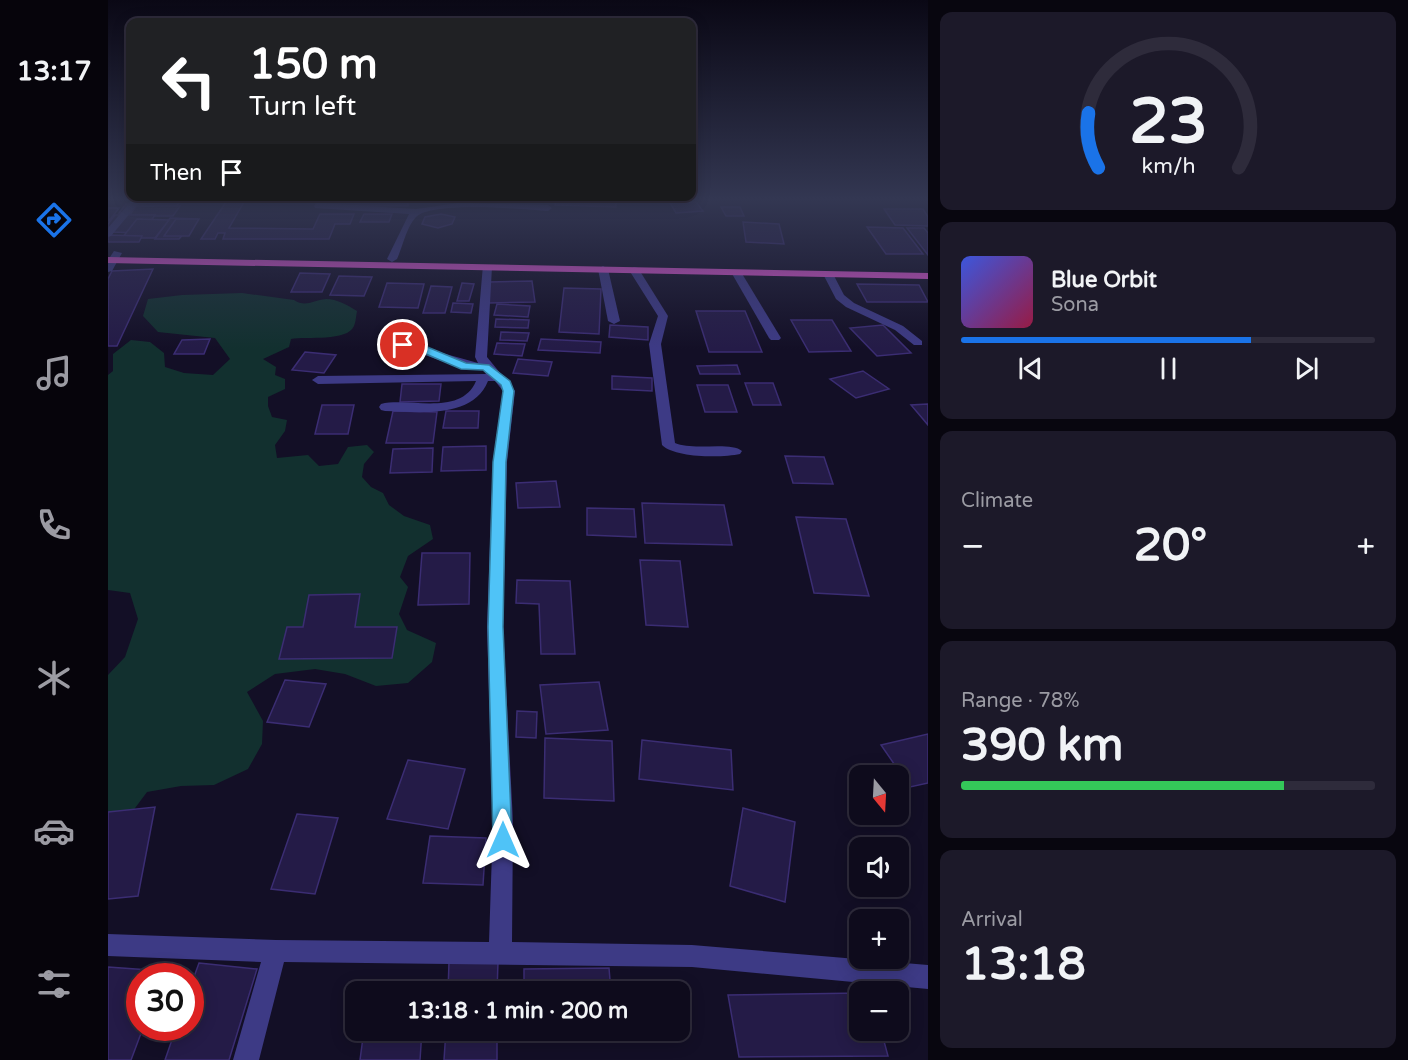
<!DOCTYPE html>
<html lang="en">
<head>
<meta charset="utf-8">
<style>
  body { margin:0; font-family:"Varela Round",sans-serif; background:#1c1929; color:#f1f3f6; height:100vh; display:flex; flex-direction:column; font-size:22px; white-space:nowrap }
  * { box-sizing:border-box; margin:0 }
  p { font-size:20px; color:#9b9ba3 }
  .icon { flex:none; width:33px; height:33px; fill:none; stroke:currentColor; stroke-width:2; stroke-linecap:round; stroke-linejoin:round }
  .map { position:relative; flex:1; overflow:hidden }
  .side { display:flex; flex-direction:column; gap:12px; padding:12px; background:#08060f; width:480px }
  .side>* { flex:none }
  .guide { position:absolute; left:18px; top:18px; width:570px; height:183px; border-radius:12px; box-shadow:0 3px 15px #0003,0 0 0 2px #2e2b3b; background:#202124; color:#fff; overflow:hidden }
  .needle { width:39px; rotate:162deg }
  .buttons { position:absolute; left:741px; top:765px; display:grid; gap:12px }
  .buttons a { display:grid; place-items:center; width:60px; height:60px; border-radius:12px; background:#0e0b1c; box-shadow:0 3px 15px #0003,0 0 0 2px #2e2b3b; font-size:30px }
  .speed { position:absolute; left:18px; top:963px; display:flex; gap:12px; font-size:30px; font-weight:700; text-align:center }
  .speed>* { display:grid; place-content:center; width:78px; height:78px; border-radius:50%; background:#0e0b1c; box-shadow:0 3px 15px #0003,0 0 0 2px #2e2b3b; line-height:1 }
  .speed .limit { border:9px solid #d22; background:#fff; color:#111 }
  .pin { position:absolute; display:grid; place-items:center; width:51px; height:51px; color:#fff; margin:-26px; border:3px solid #fff; border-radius:50%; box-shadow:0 2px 6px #0007 }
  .me { position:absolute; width:66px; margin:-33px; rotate:0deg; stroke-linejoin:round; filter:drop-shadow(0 0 4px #0008) }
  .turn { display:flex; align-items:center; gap:21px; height:126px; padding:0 24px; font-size:27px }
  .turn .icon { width:78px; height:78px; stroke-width:2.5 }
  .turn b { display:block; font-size:42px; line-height:51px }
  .then { display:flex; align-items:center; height:57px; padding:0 24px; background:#0003; gap:12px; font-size:22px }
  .big { font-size:45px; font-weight:700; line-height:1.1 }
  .side .tile { flex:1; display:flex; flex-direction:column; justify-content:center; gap:9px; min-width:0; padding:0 21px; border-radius:12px; background:#1c1929 }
  .side .dial { align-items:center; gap:0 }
  .dial svg { height:156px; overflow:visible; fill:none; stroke:#2e2b3b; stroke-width:7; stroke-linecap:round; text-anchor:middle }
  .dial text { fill:#f1f3f6; stroke:none }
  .song { display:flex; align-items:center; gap:18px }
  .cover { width:72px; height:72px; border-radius:9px; background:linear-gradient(135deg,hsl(230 70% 55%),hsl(340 70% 35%)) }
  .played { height:6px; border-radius:3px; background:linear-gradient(90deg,#1a73e8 70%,#2e2b3b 70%) }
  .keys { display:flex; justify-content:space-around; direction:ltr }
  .heat { display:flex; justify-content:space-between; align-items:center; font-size:33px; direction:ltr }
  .charge { height:9px; border-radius:4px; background:linear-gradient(90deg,#34c759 78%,#2e2b3b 0) }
  .trip { position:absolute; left:237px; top:981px; width:345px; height:60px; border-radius:12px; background:#0e0b1c; box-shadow:0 3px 15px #0003,0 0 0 2px #2e2b3b; font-weight:700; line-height:60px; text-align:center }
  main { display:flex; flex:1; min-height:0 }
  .menu { display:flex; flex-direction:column; width:108px; justify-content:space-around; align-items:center; background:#06040b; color:#9b9ba3 }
  .menu .icon { width:42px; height:42px }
  .menu .current { color:#1a73e8 }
  .menu b { font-size:27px; color:#f1f3f6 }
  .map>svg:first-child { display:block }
  .green { fill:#12302f }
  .building { fill:#241b47; stroke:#3b2d73; stroke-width:1.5 }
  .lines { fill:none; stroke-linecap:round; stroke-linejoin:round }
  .minor { fill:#3d3a85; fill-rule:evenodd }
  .trunk { fill:#e055d1; fill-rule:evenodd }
  .route { fill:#4fc3f7; stroke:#337fa1; stroke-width:1.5 }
</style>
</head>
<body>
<main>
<nav class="menu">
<b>13:17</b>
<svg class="icon current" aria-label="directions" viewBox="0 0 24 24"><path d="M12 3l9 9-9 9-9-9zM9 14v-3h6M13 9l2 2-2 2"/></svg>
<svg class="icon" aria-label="music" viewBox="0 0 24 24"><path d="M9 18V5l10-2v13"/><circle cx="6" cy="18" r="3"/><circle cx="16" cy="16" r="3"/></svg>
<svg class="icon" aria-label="phone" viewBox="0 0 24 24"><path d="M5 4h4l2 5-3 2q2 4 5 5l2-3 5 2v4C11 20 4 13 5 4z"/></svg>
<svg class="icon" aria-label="climate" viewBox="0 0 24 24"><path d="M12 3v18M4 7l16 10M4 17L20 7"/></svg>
<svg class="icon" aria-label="car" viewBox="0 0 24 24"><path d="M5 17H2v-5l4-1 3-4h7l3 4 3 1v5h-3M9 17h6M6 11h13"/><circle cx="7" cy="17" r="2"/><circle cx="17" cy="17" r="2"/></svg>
<svg class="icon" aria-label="filters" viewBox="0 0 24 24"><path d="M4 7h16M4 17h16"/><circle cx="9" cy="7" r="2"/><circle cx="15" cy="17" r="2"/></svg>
</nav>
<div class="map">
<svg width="820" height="1060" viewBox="0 0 820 1060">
  <rect width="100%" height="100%" fill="#130f26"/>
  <path class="green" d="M134,293L186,300C198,308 205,300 218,299C229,299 239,305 249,311C248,316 248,321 246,326C239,342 199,336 183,339L181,347L155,359L168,367L167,375L177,379V389L160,397V406L164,417L179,420L177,431L167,445L169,458L200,455L211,466L230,464L240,447L259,445L266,452L256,464L254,477L263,487L275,493L281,505L296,516L322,525L325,539L300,556L292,577L300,587L291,614L299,630L328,643L324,662L300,683L268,686L237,674L207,669L167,674L139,692L155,721L154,744L140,769L106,785L73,786L39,792L10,831L0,834V675L17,657L30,619L22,593L0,590V375L5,371V354L23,340L42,342L56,353L57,367L76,373L105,375L122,359L107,338L50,332L35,316L40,299L74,295Z"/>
  <g class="building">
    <path d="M210,200H300V206H207Z"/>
    <path d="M448,200H508V207L447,205Z"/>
    <path d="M72,202L61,214L11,213L18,204Z"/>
    <path d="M118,202H136L121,228L205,229L212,214H246L242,224H227L221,239H115L117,233H110L107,239H93Z"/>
    <path d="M588,202L595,211L568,213L562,203Z"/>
    <path d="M28,206H72L65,216H21Z"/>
    <path d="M613,207H632L636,216H618Z"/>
    <path d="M0,208H11L1,221H0Z"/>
    <path d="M776,209H815L820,217V226L787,225Z"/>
    <path d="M256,214H284L281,222H252Z"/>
    <path d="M333,214L347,217L344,224L330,228L314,224L317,217Z"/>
    <path d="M7,215H47L35,233L0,232V224Z"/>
    <path d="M62,218L89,219L71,239H47Z"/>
    <path d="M29,219L61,220L47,238H14Z"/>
    <path d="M68,219H91L81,236H56Z"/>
    <path d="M635,222L671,224L676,244L638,242Z"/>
    <path d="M759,227L795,228L815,254H778Z"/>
    <path d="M799,228H816L820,233V255Z"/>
    <path d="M0,235L34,236L31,242H0Z"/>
    <path d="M45,269L9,346H0V279L4,271Z"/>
    <path d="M192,273L222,274L214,292H183Z"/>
    <path d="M231,276L264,277L256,296L222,295Z"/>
    <path d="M424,281L427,302L381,303V282Z"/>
    <path d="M279,283L316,284L310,308L271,307Z"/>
    <path d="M354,283L366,284L361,301H349Z"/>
    <path d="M749,284L811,285L820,302H759Z"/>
    <path d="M323,286L344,287L337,313H315Z"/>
    <path d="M456,288L493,289L491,334L451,332Z"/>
    <path d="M345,303L365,304L363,313L343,312Z"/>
    <path d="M389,304L422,306L420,317L386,315Z"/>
    <path d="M588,311H637L654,352H601Z"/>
    <path d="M388,319L421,320L420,328L387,327Z"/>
    <path d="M683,320H724L743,351L701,352Z"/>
    <path d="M502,325L540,327V340L501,337Z"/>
    <path d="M775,325L803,353L769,356L742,328Z"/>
    <path d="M393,332L421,333L419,341L392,340Z"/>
    <path d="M102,339L96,354H66L74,340Z"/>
    <path d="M433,339L493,342L492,353L430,350Z"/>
    <path d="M389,343L417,344L414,356L386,354Z"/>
    <path d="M197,352L228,355L216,373L184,370Z"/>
    <path d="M410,359L444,362L440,376L405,373Z"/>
    <path d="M629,365L632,374H592L589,366Z"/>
    <path d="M755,371L781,389L748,398L722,379Z"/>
    <path d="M504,376L544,378V391L504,389Z"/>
    <path d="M637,383H665L673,405H645Z"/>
    <path d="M294,384H333L331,401L292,402Z"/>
    <path d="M589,385H620L629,412H597Z"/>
    <path d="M820,404V425L803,405Z"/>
    <path d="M214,405H246L240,434H207Z"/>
    <path d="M285,411L329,412L325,443H278Z"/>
    <path d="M338,411H371L370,428H335Z"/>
    <path d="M378,446V470L333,471L335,447Z"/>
    <path d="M325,448L324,472L282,473L285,449Z"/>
    <path d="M677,456L716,457L725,484L685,483Z"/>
    <path d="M448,481L452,507L410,508L408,483Z"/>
    <path d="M534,503L616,505L624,545L537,543Z"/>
    <path d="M479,508L526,509L528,537L479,535Z"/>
    <path d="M688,517L738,519L761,596L706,593Z"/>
    <path d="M314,553H362L361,604L310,605Z"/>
    <path d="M532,560L572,561L580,627L538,625Z"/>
    <path d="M409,580L462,581L467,654H433L431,604L408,603Z"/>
    <path d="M252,594L247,627H289L284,658L171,659L179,627H195L201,595Z"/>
    <path d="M177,680L218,684L201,727L159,722Z"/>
    <path d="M491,682L500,730L438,734L432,685Z"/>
    <path d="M409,711L429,712L428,738L408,737Z"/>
    <path d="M820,734V783L802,787L773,745Z"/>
    <path d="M437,738L504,741L506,801L436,798Z"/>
    <path d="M534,740L623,750L625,790L531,779Z"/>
    <path d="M300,760L357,769L340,829L279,819Z"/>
    <path d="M47,807L30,896L0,899V812Z"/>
    <path d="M635,808L687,822L677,902L622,886Z"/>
    <path d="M189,814L230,818L207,894L163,889Z"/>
    <path d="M322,836L378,838L375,885L315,883Z"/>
    <path d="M341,962H390L389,992H340Z"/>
    <path d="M91,963L149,969L121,1060H57L68,1028H82V988Z"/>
    <path d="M0,967L55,971L53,976H32V1028H35L23,1060H0Z"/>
    <path d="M501,968L503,992H416V969Z"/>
    <path d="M752,993V1030H773L780,1056L631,1057L620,995Z"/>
    <path d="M256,1030H314L312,1060H252Z"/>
    <path d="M338,1030H389V1060H336Z"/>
  </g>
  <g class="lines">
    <g class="minor">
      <path d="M24,200H33L3,236L0,237V228Z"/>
      <path d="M210,203L308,209L350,203L440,205L444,208L440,211C416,209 323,201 308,217C298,228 295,246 289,259L284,262L279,259L301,214L207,208L206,206Z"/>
      <path d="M6,251L14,253L4,271L0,272V260Z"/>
      <path d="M375,265L384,267L379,357L407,391L399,462L395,627L405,822L404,942L584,945L820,965V989L584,967L176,962L151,1060H125L153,962L0,956V934L168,940L381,942L385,822L379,627L385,462L395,391L387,381H380C365,419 311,412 277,411L273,410L271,407L273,404C301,397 353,417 368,381L210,384L204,380L210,376L378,374L375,370L342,364L289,345L295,342L370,363L367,357Z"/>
      <path d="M495,266L500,269L512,321L506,324L500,321L490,269Z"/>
      <path d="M526,267L530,268L560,316L553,344L567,443C585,451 623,441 634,451L632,454C614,458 567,458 554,445L541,344L550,316L521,270Z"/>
      <path d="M624,270L633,272L673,338L671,340H663L661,338L623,272Z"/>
      <path d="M716,272H724L736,295L746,303L795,326L814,341V345H806L787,330L738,307L728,299L715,274Z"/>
    </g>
    <path class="trunk" d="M0,257L820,273V279L0,263Z"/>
  </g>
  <linearGradient id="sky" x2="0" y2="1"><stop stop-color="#0a0815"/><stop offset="0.57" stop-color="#333752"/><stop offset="1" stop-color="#333752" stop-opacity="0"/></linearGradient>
  <rect width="820" height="349" fill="url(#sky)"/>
  <path class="route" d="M295,342L317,346L358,363L381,365L402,381L406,391L398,462L395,627L404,840L401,846L395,849L388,846L385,840L380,627L385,462L395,391L393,385L375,370L353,369L311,351L292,348L290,345Z"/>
</svg>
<div class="buttons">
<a><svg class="needle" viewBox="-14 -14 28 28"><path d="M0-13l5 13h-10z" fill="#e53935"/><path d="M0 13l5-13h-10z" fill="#9b9ba3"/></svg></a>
<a><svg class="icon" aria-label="sound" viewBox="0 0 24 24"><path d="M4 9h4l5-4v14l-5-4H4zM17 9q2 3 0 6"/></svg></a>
<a>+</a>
<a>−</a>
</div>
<div class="speed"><div class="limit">30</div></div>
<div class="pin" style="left:295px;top:345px;background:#d93025"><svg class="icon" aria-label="arrive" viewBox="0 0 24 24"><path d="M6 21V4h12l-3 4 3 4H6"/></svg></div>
<svg class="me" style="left:395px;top:840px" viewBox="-20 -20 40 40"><path d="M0-17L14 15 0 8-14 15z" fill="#4fc3f7" stroke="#fff" stroke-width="4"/></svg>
<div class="trip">13:18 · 1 min · 200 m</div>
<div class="guide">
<div class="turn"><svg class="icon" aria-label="left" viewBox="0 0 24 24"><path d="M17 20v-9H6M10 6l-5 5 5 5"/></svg><div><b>150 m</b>Turn left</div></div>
<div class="then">Then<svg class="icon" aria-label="arrive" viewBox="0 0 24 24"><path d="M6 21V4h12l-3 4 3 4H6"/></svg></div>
</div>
</div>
<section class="side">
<div class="tile dial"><svg viewBox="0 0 100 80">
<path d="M14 69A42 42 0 1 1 86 69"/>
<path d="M14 69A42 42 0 0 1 9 41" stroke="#1a73e8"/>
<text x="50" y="56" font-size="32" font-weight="700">23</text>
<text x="50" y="72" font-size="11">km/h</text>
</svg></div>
<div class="tile">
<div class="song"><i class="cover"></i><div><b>Blue Orbit</b><p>Sona</p></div></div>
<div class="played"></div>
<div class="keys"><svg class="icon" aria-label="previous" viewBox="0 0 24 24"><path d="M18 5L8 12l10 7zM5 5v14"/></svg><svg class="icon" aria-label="pause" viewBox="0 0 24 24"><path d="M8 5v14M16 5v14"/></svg><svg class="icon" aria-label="next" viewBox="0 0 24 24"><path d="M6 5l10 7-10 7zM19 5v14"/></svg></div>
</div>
<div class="tile"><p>Climate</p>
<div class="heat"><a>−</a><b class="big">20°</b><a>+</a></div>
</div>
<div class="tile"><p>Range · 78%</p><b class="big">390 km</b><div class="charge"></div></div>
<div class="tile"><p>Arrival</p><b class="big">13:18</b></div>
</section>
</main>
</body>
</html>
